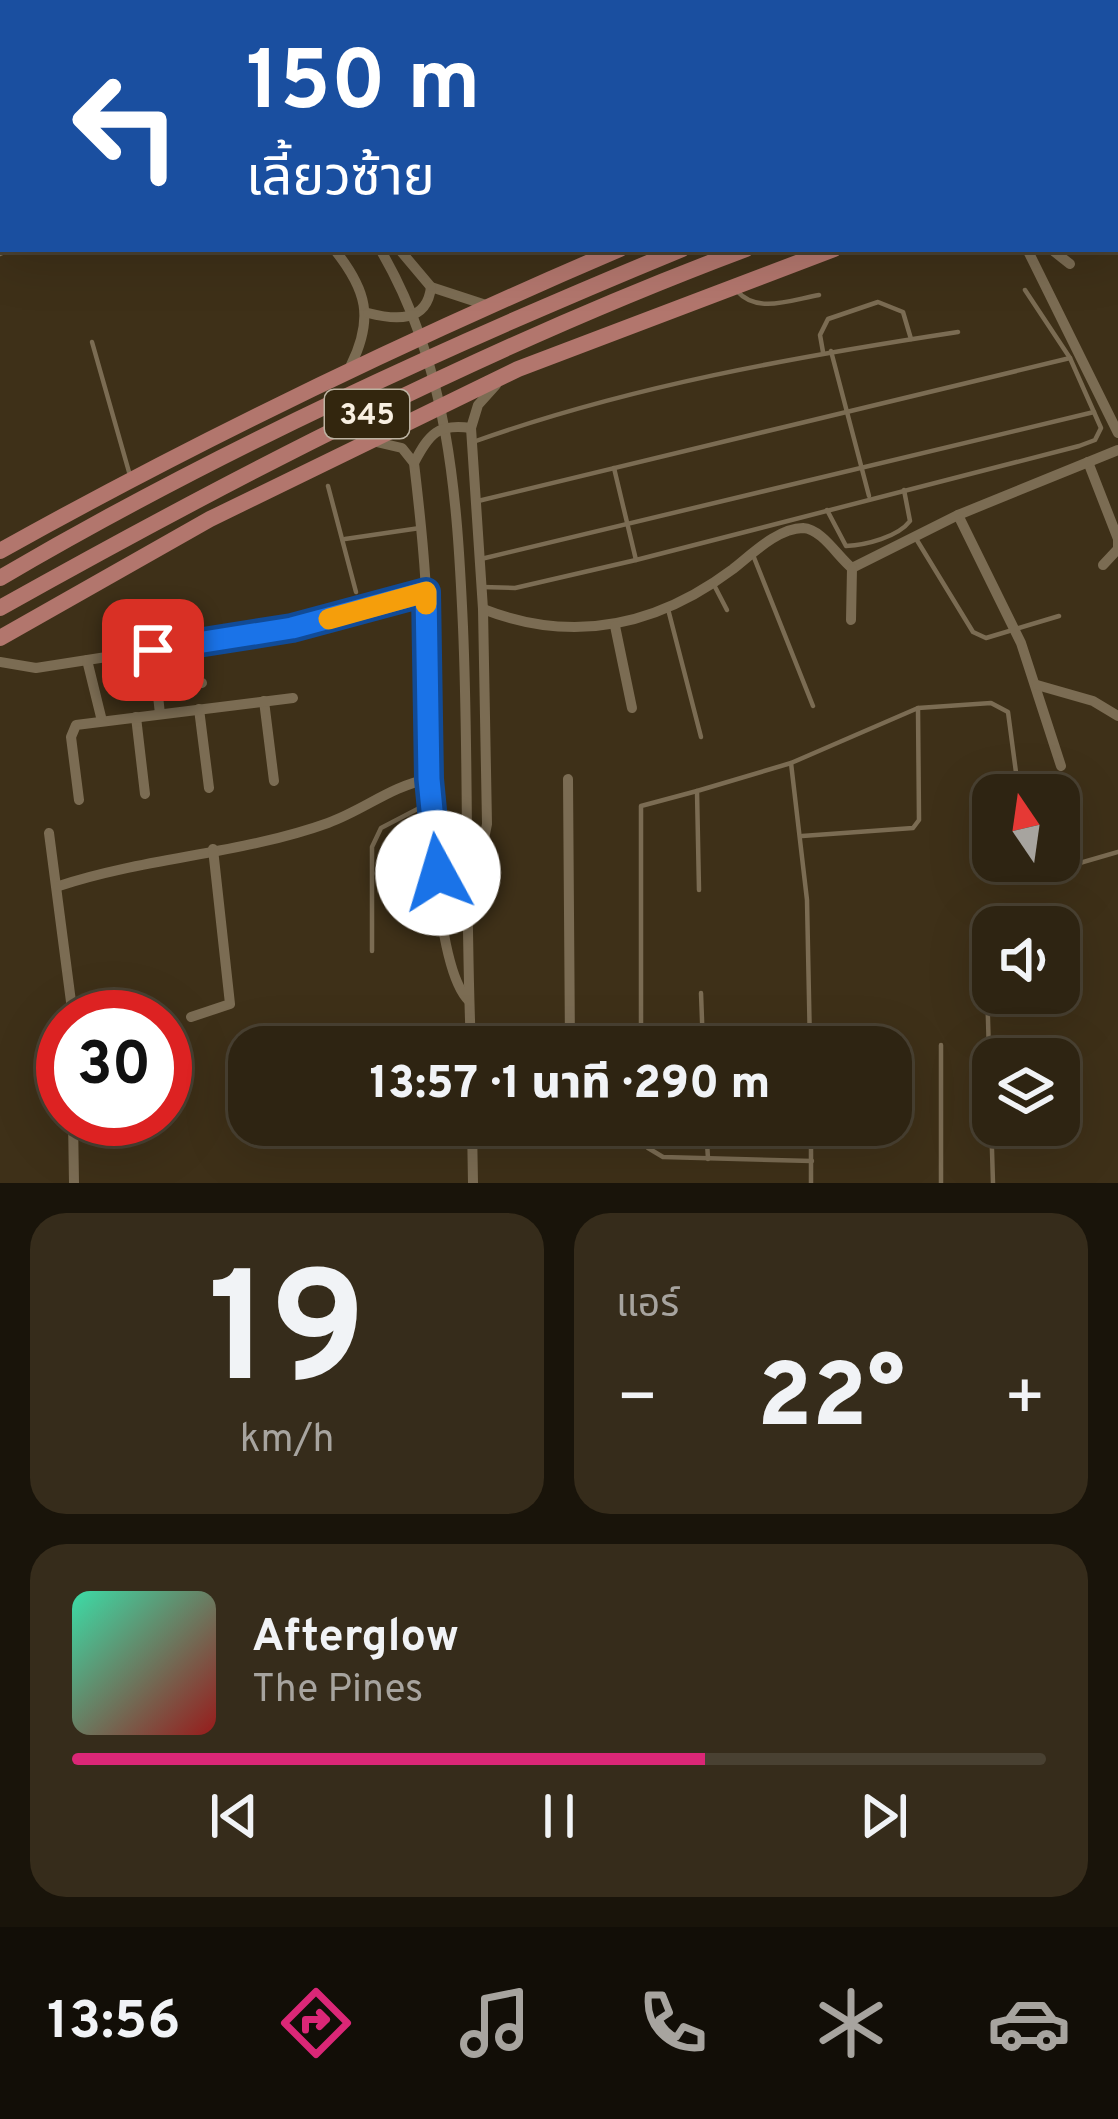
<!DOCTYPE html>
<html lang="th">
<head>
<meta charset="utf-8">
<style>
  body { margin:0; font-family:Overpass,"Noto Sans Thai",sans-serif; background:#362c1b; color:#f1f3f6; height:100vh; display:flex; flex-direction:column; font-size:45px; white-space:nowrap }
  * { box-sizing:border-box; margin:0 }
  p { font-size:39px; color:#a7a49f }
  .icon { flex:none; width:66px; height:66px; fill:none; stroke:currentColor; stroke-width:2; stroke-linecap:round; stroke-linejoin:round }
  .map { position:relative; height:1183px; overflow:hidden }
  .details { display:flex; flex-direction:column; gap:30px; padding:30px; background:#19140a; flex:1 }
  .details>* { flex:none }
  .top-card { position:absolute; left:0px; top:0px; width:1119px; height:252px; box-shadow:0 12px 48px #0002,0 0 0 3px #494132; background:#1a4fa0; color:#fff; overflow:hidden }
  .needle { width:78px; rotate:347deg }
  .fabs { position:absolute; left:972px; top:774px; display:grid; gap:24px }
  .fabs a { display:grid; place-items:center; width:108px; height:108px; border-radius:24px; background:#2e2412; box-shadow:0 12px 48px #0002,0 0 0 3px #494132; font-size:60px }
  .speed { position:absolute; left:36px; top:990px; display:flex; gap:24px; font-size:60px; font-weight:700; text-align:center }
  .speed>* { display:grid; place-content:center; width:156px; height:156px; border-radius:50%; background:#2e2412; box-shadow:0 12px 48px #0002,0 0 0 3px #494132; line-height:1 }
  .speed .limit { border:18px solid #d22; background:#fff; color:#111 }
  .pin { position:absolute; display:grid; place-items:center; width:102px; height:102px; color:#fff; margin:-51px; border-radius:24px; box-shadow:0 6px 18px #0006 }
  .me { position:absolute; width:132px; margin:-66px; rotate:354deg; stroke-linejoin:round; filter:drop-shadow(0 0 9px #0008) }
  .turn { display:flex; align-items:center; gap:42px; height:252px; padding:0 48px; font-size:54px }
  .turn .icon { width:156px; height:156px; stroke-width:2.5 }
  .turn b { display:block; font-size:84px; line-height:102px }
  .big { font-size:90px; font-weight:800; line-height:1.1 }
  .details .card { flex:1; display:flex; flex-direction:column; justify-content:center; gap:18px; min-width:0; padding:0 42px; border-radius:36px; background:#362c1b }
  .details .dial { align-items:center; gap:0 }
  .dial b { font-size:156px; line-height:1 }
  .song { display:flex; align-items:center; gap:36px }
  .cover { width:144px; height:144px; border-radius:18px; background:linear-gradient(135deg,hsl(160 70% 55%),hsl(0 70% 35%)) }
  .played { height:12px; border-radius:6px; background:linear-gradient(90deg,#db2777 65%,#494132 65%) }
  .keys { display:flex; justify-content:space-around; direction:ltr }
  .heat { display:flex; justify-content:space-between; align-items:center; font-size:66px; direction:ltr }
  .details .tiles { flex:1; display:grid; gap:30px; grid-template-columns:1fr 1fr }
  .card:last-child { grid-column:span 2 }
  .trip { position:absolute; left:228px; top:1026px; width:684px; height:120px; border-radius:36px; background:#2e2412; box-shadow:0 12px 48px #0002,0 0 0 3px #494132; font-weight:800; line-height:120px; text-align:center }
  .tab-bar { display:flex; height:192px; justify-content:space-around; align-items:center; background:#120e07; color:#a7a49f }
  .tab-bar .icon { width:84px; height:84px }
  .tab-bar .current { color:#db2777 }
  .tab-bar b { font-size:54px; color:#f1f3f6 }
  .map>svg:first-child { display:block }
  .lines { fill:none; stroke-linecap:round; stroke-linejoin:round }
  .service { stroke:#7b6c53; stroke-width:4.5 }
  .minor { stroke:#7b6c53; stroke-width:10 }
  .primary { stroke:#b2766d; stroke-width:16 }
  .route-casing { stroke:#114b97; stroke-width:30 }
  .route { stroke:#1a73e8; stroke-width:21 }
  .slow { stroke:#f59e0b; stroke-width:21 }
  .labels { text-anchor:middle; stroke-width:12; stroke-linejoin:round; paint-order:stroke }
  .shield { fill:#33260e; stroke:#bdb3a2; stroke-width:3 }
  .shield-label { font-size:30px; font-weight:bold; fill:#f8efe1 }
</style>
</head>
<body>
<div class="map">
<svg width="1118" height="1183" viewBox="0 0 1118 1183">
  <rect width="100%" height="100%" fill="#3e3018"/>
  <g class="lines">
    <g class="service">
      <path d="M0,82L3,81"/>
      <path d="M0,112L3,118"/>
      <path d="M0,175L3,174"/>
      <path d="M0,254L11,249"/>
      <path d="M737,291C757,314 791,300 819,295"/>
      <path d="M92,342L129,472"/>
      <path d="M831,351L869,496"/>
      <path d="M823,352L820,335L828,319L878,302L903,312L911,339"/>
      <path d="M473,442C630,386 794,357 958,332"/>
      <path d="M614,468L636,560"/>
      <path d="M328,486L356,592"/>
      <path d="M478,501L1070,358L1025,290"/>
      <path d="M827,510L846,546C866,545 898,537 910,521L904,490"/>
      <path d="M915,537L973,632L986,638L1059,616"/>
      <path d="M345,539L420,528"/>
      <path d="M753,555L813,706"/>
      <path d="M481,559L1094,412"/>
      <path d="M713,583L727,610"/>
      <path d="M482,587L515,588L636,560L1079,446L1095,440L1101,428L1070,358"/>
      <path d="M668,609L701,737"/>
      <path d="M918,708L991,703L1008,712L1019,795"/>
      <path d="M791,763L807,900L810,1047"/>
      <path d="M1027,861L1035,876L1118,852"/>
      <path d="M699,890L697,791L791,763L918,708L919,820L913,828L802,836"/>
      <path d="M985,922L993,1183"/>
      <path d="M372,951V847L381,828L431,802"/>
      <path d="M701,993L703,1047"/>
      <path d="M641,1047V806L697,791"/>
      <path d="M641,1125L648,1148L663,1157L812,1161"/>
      <path d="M706,1125L708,1159"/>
      <path d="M811,1125V1183"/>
      <path d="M941,1183V1045"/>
    </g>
    <g class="minor">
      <path d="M154,0L156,3"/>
      <path d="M199,0L201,3"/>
      <path d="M223,0L225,3"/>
      <path d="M649,0L651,3"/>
      <path d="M988,0L991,3"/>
      <path d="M1116,169L1118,172"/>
      <path d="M334,249C367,290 374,318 351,365"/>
      <path d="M380,249C449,367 457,494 463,627C469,767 465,907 471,1047"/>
      <path d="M399,249L431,287L486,305"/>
      <path d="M1027,249L1118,433"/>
      <path d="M1051,249L1070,264"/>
      <path d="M368,313C395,320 427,323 431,287"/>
      <path d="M372,441L402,448L414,463C419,505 424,549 426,592C430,667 422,956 469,1001"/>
      <path d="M1088,462L1118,539"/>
      <path d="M414,463C429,434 438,423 471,428"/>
      <path d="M958,515L1021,643L1061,766"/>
      <path d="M1103,565L1118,549V540"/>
      <path d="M483,609C573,644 657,626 733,569C752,554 778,528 803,528C822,529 838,557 852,568L958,515L1118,450"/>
      <path d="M851,620L852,568"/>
      <path d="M615,626L632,708"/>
      <path d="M153,650L160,714"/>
      <path d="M87,660L102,721"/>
      <path d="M0,662L36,668L292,628L426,592"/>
      <path d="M1037,685L1093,701L1118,716"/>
      <path d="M157,688L202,683"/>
      <path d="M264,701L274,781"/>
      <path d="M199,709L209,788"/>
      <path d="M136,717L145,794"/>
      <path d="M568,779L570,1047"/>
      <path d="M79,800L71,737L76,725L293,698"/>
      <path d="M49,833L73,1017"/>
      <path d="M59,886C147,857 242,854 328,823C364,810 391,786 429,779"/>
      <path d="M470,908L487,824L483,609L471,428L478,405L496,385"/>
      <path d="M191,1017L230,1004L213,849"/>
      <path d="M73,1119L74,1183"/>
      <path d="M472,1125L473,1183"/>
    </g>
    <g class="primary">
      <path d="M1116,68H1118"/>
      <path d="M1116,83H1118"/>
      <path d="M1116,113L1118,112"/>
      <path d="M1116,145L1118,144"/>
      <path d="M0,551C202,438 407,340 620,249"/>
      <path d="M0,578C218,450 449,345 682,249"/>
      <path d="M0,608C241,473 487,346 746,249"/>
      <path d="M0,638L210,519L518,369L834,249"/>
    </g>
  </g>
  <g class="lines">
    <defs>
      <path id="route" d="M153,650L292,628L426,592L429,779L438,873"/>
    </defs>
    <use href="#route" class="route-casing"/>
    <use href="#route" class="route"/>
    <path class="slow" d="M329,619L426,592V604"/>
  </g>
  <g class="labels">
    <rect class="shield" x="325" y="390" width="84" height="48" rx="9"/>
    <g class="shield-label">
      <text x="367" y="424">345</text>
    </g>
  </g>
</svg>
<div class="fabs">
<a><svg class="needle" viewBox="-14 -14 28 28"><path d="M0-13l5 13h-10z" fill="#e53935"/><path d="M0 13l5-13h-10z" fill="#a7a49f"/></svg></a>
<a><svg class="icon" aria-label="sound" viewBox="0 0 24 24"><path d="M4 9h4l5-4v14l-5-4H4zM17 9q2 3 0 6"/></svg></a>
<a><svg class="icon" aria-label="layers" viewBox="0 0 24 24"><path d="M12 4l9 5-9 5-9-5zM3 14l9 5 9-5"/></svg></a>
</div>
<div class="speed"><div class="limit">30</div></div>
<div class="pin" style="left:153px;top:650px;background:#d93025"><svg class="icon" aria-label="arrive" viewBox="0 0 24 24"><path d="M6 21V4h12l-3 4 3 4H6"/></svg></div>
<svg class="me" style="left:438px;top:873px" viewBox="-20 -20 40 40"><circle r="19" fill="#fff"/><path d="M0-13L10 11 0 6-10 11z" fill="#1a73e8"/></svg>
<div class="trip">13:57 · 1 นาที · 290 m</div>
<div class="top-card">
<div class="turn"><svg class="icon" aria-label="left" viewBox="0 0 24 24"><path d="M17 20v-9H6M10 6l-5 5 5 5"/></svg><div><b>150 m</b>เลี้ยวซ้าย</div></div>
</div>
</div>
<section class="details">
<div class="tiles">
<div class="card dial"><b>19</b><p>km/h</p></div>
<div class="card"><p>แอร์</p>
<div class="heat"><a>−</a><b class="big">22°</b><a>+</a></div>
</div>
<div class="card">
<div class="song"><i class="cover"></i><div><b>Afterglow</b><p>The Pines</p></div></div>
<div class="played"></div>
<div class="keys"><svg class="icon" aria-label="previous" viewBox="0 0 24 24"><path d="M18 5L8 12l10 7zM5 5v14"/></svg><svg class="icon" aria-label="pause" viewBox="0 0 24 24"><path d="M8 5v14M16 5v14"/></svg><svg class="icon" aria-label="next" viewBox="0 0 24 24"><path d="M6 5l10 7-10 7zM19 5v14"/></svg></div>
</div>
</div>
</section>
<nav class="tab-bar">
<b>13:56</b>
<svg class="icon current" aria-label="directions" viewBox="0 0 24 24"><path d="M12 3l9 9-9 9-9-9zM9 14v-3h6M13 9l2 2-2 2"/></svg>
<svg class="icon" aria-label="music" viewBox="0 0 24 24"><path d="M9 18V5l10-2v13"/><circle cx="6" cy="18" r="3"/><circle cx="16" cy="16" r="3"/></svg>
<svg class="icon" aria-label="phone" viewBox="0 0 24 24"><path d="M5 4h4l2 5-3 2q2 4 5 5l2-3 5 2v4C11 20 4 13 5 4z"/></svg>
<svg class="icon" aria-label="climate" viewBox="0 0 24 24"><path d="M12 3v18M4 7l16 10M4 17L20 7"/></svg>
<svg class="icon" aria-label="car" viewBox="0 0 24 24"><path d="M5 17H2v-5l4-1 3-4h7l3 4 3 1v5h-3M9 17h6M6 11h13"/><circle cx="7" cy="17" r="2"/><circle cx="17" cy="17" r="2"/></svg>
</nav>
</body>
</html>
